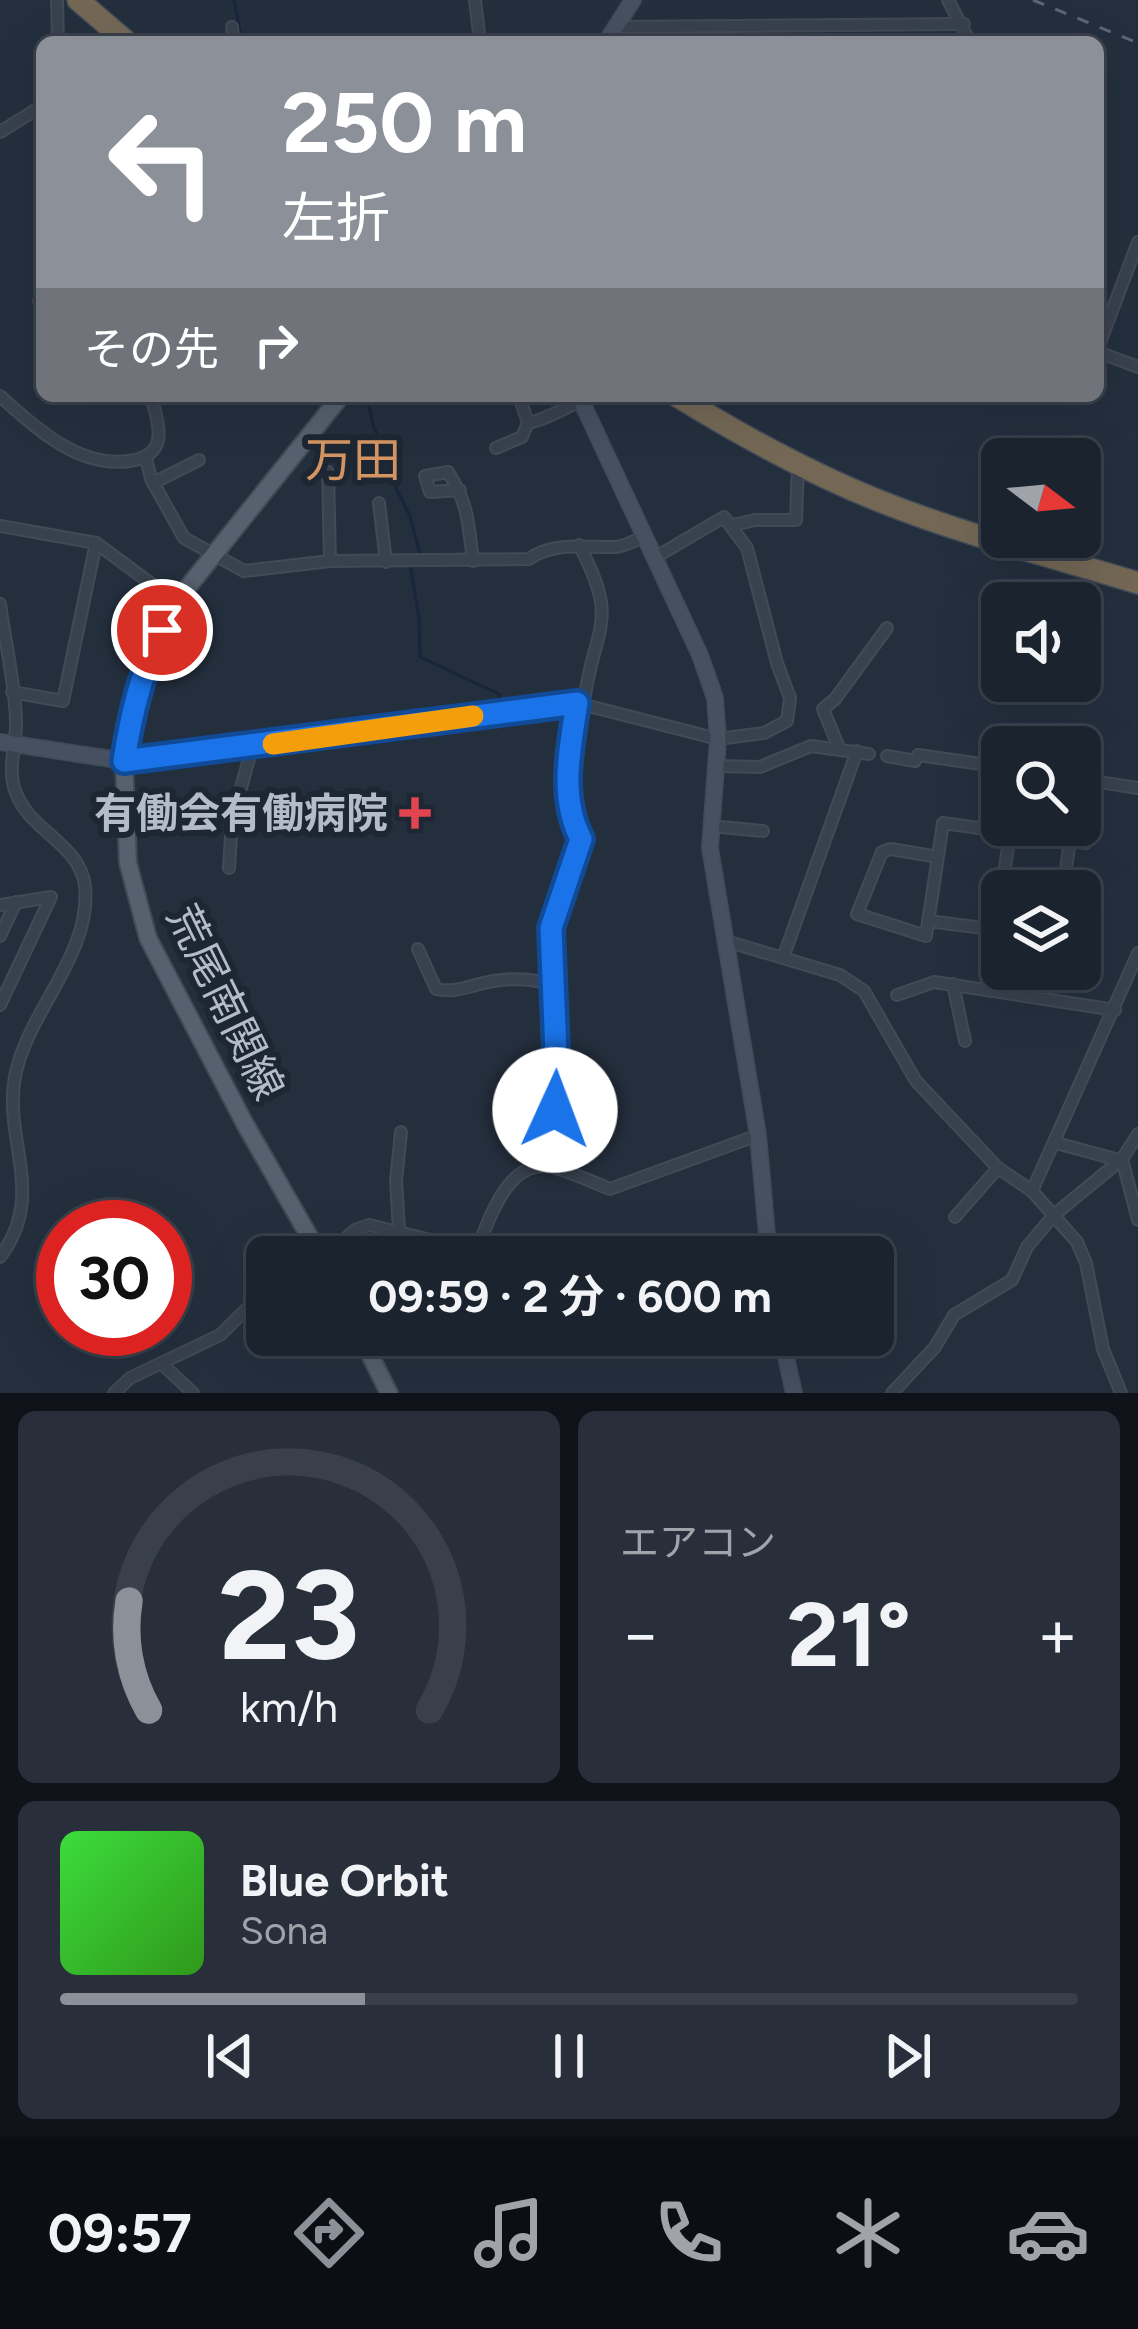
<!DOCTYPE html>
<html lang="ja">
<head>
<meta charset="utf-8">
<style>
  body { margin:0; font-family:Figtree,"Noto Sans JP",sans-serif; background:#282f3a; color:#f1f3f6; height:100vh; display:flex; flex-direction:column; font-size:45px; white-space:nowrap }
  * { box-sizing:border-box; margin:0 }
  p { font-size:39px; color:#a0a4aa }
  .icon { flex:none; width:66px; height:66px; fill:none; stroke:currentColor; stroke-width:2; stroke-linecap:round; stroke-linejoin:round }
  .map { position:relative; height:1393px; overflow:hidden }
  .side { display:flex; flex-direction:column; gap:18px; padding:18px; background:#0f1319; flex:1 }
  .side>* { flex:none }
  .hud { position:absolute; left:36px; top:36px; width:1068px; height:366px; border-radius:18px; box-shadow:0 12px 48px #0002,0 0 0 3px #39404a; background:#8c9099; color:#fff; overflow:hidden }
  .needle { width:78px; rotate:106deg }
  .controls { position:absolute; left:981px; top:438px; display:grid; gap:24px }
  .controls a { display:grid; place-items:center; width:120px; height:120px; border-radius:18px; background:#1b232e; box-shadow:0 12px 48px #0002,0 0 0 3px #39404a; font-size:60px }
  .speed { position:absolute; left:36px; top:1200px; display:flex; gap:24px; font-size:60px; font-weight:700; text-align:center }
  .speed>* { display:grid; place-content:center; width:156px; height:156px; border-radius:50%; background:#1b232e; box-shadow:0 12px 48px #0002,0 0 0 3px #39404a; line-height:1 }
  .speed .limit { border:18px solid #d22; background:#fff; color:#111 }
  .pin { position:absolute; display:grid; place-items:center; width:102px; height:102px; color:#fff; margin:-51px; border:6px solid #fff; border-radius:50%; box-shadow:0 3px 12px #0007 }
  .me { position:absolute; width:132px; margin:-66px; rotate:2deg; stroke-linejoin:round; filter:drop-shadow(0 0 9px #0008) }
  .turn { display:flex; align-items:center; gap:42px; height:252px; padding:0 48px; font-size:54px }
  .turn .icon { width:156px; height:156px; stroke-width:2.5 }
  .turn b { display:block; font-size:84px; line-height:102px }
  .then { display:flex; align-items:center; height:114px; padding:0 48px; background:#0003; gap:24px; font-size:45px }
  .big { font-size:90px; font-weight:700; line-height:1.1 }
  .side .tile { flex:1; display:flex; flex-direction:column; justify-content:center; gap:18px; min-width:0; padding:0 42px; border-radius:18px; background:#282f3a }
  .side .dial { align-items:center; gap:0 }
  .dial svg { height:312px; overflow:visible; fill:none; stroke:#39404a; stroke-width:7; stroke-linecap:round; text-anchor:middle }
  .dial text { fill:#f1f3f6; stroke:none }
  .song { display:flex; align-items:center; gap:36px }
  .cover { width:144px; height:144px; border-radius:18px; background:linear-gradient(135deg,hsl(120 70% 55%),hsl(110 70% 35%)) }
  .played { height:12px; border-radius:6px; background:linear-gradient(90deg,#8c9099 30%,#39404a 30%) }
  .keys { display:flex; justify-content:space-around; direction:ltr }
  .heat { display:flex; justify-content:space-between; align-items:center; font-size:66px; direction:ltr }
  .side .tiles { flex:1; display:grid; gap:18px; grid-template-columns:1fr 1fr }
  .tile:last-child { grid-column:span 2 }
  .trip { position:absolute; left:246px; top:1236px; width:648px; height:120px; border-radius:18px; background:#1b232e; box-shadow:0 12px 48px #0002,0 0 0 3px #39404a; font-weight:700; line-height:120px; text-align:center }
  .tab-bar { display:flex; height:192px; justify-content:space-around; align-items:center; background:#0b0e12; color:#a0a4aa }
  .tab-bar .icon { width:84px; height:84px }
  .tab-bar .active { color:#8c9099 }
  .tab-bar b { font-size:54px; color:#f1f3f6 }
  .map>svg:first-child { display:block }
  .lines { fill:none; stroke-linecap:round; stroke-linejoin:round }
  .stream { stroke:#17263c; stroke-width:3 }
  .street-casing { stroke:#414a57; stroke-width:14 }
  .secondary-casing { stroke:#414a57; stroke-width:18 }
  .primary-casing { stroke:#414a57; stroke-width:20 }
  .highway-casing { stroke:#434c59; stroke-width:24 }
  .street { stroke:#38414e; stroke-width:10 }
  .secondary { stroke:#465061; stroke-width:15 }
  .primary { stroke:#56606e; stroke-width:16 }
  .highway { stroke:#746855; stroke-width:21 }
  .rail { stroke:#5a6575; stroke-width:3; stroke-dasharray:12 12; stroke-linecap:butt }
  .route-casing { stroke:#114b97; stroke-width:30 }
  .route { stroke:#1a73e8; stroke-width:21 }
  .slow { stroke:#f59e0b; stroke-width:21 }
  .health-dot { fill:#e0444e; stroke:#1d2633; stroke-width:4.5 }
  .labels { text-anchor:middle; stroke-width:12; stroke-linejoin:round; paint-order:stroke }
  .poi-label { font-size:42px; font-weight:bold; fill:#b4bcc9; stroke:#1d2633; text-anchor:end }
  .street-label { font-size:42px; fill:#b4bcc9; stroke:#1d2633 }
  .quarter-label { font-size:48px; fill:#d59563; stroke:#1d2633 }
</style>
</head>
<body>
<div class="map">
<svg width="1138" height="1393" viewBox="0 0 1138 1393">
  <rect width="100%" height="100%" fill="#242f3e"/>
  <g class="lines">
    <g class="stream">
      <path d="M234,0L242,42"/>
      <path d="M367,396L373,426L388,454L394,484L410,516L420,554"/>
      <path d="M410,564L419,618L420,657L499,694V702"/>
    </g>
    <defs>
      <g id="street">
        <path d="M57,0L58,42"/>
        <path d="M475,0L480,42"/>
        <path d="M948,0L970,42"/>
        <path d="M232,27L234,42"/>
        <path d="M616,27L964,24"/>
        <path d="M0,132L42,106"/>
        <path d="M39,301L42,310"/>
        <path d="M1098,348L1138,242"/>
        <path d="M1098,352L1138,367"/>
        <path d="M0,396C36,428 78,468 129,461C170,455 159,426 151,396"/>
        <path d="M519,396L528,423"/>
        <path d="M496,448L522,437L528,423C548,419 562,409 581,401"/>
        <path d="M146,458L151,479L184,538L244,571L330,561L529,559C554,541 586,548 615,547C624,547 634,541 643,537"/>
        <path d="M328,472L330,561"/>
        <path d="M153,483L199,460"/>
        <path d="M460,490L430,492L425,476L448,472C469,505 468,523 473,561"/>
        <path d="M379,503L386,562"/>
        <path d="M733,525L755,520H796L798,463"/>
        <path d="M0,526L96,543L176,602"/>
        <path d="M579,545C621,624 594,625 584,702"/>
        <path d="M0,604C5,642 15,682 16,721C17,746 6,768 16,793C30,831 80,844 85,886C92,953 30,1009 16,1072C1,1138 48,1194 0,1257"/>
        <path d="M12,692L63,701L96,543"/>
        <path d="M839,748L823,709L835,699L887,628"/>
        <path d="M887,756L915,761L918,755L1002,767"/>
        <path d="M124,761L577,703L718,739L764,733L787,721L790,698L777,663L747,548L724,517L654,558"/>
        <path d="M716,766L760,767L811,746L869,754"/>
        <path d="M1080,779L1138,788"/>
        <path d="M710,826L763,831"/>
        <path d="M938,857L891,849L882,852L857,914L926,936L943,823L1086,843"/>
        <path d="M229,868L232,820L252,748"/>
        <path d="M1063,891L1070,840"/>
        <path d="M0,905L51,897L0,1005"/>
        <path d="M928,921L999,930"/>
        <path d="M0,936L16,902"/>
        <path d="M726,941L840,975L864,991L916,1081L998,1168L1032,1191L1077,1242L1086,1263L1103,1349L1121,1393"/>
        <path d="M418,949L436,989C457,994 473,984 494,981C515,977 533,980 554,984"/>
        <path d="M784,955L857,751"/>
        <path d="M953,984L965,1041"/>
        <path d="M986,989L1011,828"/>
        <path d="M897,995L934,982L1115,1010"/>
        <path d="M1056,1143L1119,1160"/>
        <path d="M1122,1159L1138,1220"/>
        <path d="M551,1166L557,1079L551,928L581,839C560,796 570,748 577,703"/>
        <path d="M1032,1191L1138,953"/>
        <path d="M955,1217L998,1168"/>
        <path d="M399,1230L396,1181L401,1132"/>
        <path d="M324,1257L355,1230L369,1225L476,1251C490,1219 508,1155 555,1168C574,1173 592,1182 610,1189L758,1135"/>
        <path d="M161,1363L193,1393"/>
        <path d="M114,1393L130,1378L220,1335L267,1289"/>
        <path d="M892,1393L935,1347L954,1315L1012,1280L1027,1247L1054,1215L1122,1159L1138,1134"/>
      </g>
      <g id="secondary">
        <path d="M606,42L633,0"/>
        <path d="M579,396L700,655L715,698L718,739L710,848L758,1135L769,1257"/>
        <path d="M0,742L124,761"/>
        <path d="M781,1335L794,1393"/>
      </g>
      <g id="primary">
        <path d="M321,1257L245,1124L148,938L128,863L124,761L131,711L148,658L176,602L341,396"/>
        <path d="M360,1335L389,1393"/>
      </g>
      <g id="highway">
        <path d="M78,0L127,42"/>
        <path d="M677,396C742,436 811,474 882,502C965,535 1053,557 1138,583"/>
      </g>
    </defs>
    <use href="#street" class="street-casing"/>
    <use href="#secondary" class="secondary-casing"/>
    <use href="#primary" class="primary-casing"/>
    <use href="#highway" class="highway-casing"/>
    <use href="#street" class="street"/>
    <use href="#secondary" class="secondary"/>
    <use href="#primary" class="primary"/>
    <use href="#highway" class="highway"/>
    <path class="rail" d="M1033,0L1138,43"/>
  </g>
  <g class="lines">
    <defs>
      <path id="route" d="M162,630C141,673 131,715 124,761L577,703C570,748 559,797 581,839L551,928L557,1078L555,1110"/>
    </defs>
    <use href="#route" class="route-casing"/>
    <use href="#route" class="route"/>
    <path class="slow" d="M273,744L473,716"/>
  </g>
  <path class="health-dot" d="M409 795h12v12h12v12h-12v12h-12v-12h-12v-12h12z"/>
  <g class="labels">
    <g class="poi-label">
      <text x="388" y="828">有働会有働病院</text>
    </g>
    <g class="street-label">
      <text transform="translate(226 1002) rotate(64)" y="15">荒尾南関線</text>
    </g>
    <g class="quarter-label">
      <text x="353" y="477">万田</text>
    </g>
  </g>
</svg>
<div class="controls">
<a><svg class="needle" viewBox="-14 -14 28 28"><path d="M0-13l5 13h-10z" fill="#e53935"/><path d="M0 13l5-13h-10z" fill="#a0a4aa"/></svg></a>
<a><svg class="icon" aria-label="sound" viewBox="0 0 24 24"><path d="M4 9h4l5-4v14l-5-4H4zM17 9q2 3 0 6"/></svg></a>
<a><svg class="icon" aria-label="search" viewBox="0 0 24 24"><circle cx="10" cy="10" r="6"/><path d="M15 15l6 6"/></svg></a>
<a><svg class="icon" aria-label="layers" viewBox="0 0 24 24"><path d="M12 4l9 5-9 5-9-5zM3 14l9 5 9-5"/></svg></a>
</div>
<div class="speed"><div class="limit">30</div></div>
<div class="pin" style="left:162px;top:630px;background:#d93025"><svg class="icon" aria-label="arrive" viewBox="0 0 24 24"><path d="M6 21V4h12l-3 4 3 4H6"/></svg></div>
<svg class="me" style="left:555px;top:1110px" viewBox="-20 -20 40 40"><circle r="19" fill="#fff"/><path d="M0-13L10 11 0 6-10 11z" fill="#1a73e8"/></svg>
<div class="trip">09:59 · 2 分 · 600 m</div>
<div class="hud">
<div class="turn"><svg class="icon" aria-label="left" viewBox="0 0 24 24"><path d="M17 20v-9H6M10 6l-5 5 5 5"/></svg><div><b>250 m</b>左折</div></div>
<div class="then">その先<svg class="icon" aria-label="right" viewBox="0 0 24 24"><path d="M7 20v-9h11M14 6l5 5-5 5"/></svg></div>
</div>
</div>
<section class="side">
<div class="tiles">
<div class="tile dial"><svg viewBox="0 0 100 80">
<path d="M14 69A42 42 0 1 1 86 69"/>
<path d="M14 69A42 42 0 0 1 9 41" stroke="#8c9099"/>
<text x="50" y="56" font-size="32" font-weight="700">23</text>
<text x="50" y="72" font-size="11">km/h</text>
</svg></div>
<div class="tile"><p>エアコン</p>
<div class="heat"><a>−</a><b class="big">21°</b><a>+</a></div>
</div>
<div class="tile">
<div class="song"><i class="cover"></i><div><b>Blue Orbit</b><p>Sona</p></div></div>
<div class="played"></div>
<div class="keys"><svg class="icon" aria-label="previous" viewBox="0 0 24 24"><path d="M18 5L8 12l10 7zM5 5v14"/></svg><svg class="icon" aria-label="pause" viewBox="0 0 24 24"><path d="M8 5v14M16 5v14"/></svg><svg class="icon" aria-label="next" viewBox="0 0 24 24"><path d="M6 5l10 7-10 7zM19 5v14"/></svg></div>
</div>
</div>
</section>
<nav class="tab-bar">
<b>09:57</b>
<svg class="icon active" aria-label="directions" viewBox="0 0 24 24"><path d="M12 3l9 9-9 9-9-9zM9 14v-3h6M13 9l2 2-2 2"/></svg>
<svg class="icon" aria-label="music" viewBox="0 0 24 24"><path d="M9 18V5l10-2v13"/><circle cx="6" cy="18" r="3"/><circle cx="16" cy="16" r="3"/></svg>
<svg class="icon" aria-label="phone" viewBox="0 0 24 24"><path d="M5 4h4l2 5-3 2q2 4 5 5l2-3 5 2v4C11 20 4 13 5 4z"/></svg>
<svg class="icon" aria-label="climate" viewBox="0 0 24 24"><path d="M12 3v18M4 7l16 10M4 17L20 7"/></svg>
<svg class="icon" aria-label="car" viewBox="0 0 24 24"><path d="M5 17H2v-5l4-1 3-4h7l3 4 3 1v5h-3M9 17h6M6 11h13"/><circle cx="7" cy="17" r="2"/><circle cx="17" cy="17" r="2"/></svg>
</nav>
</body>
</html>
